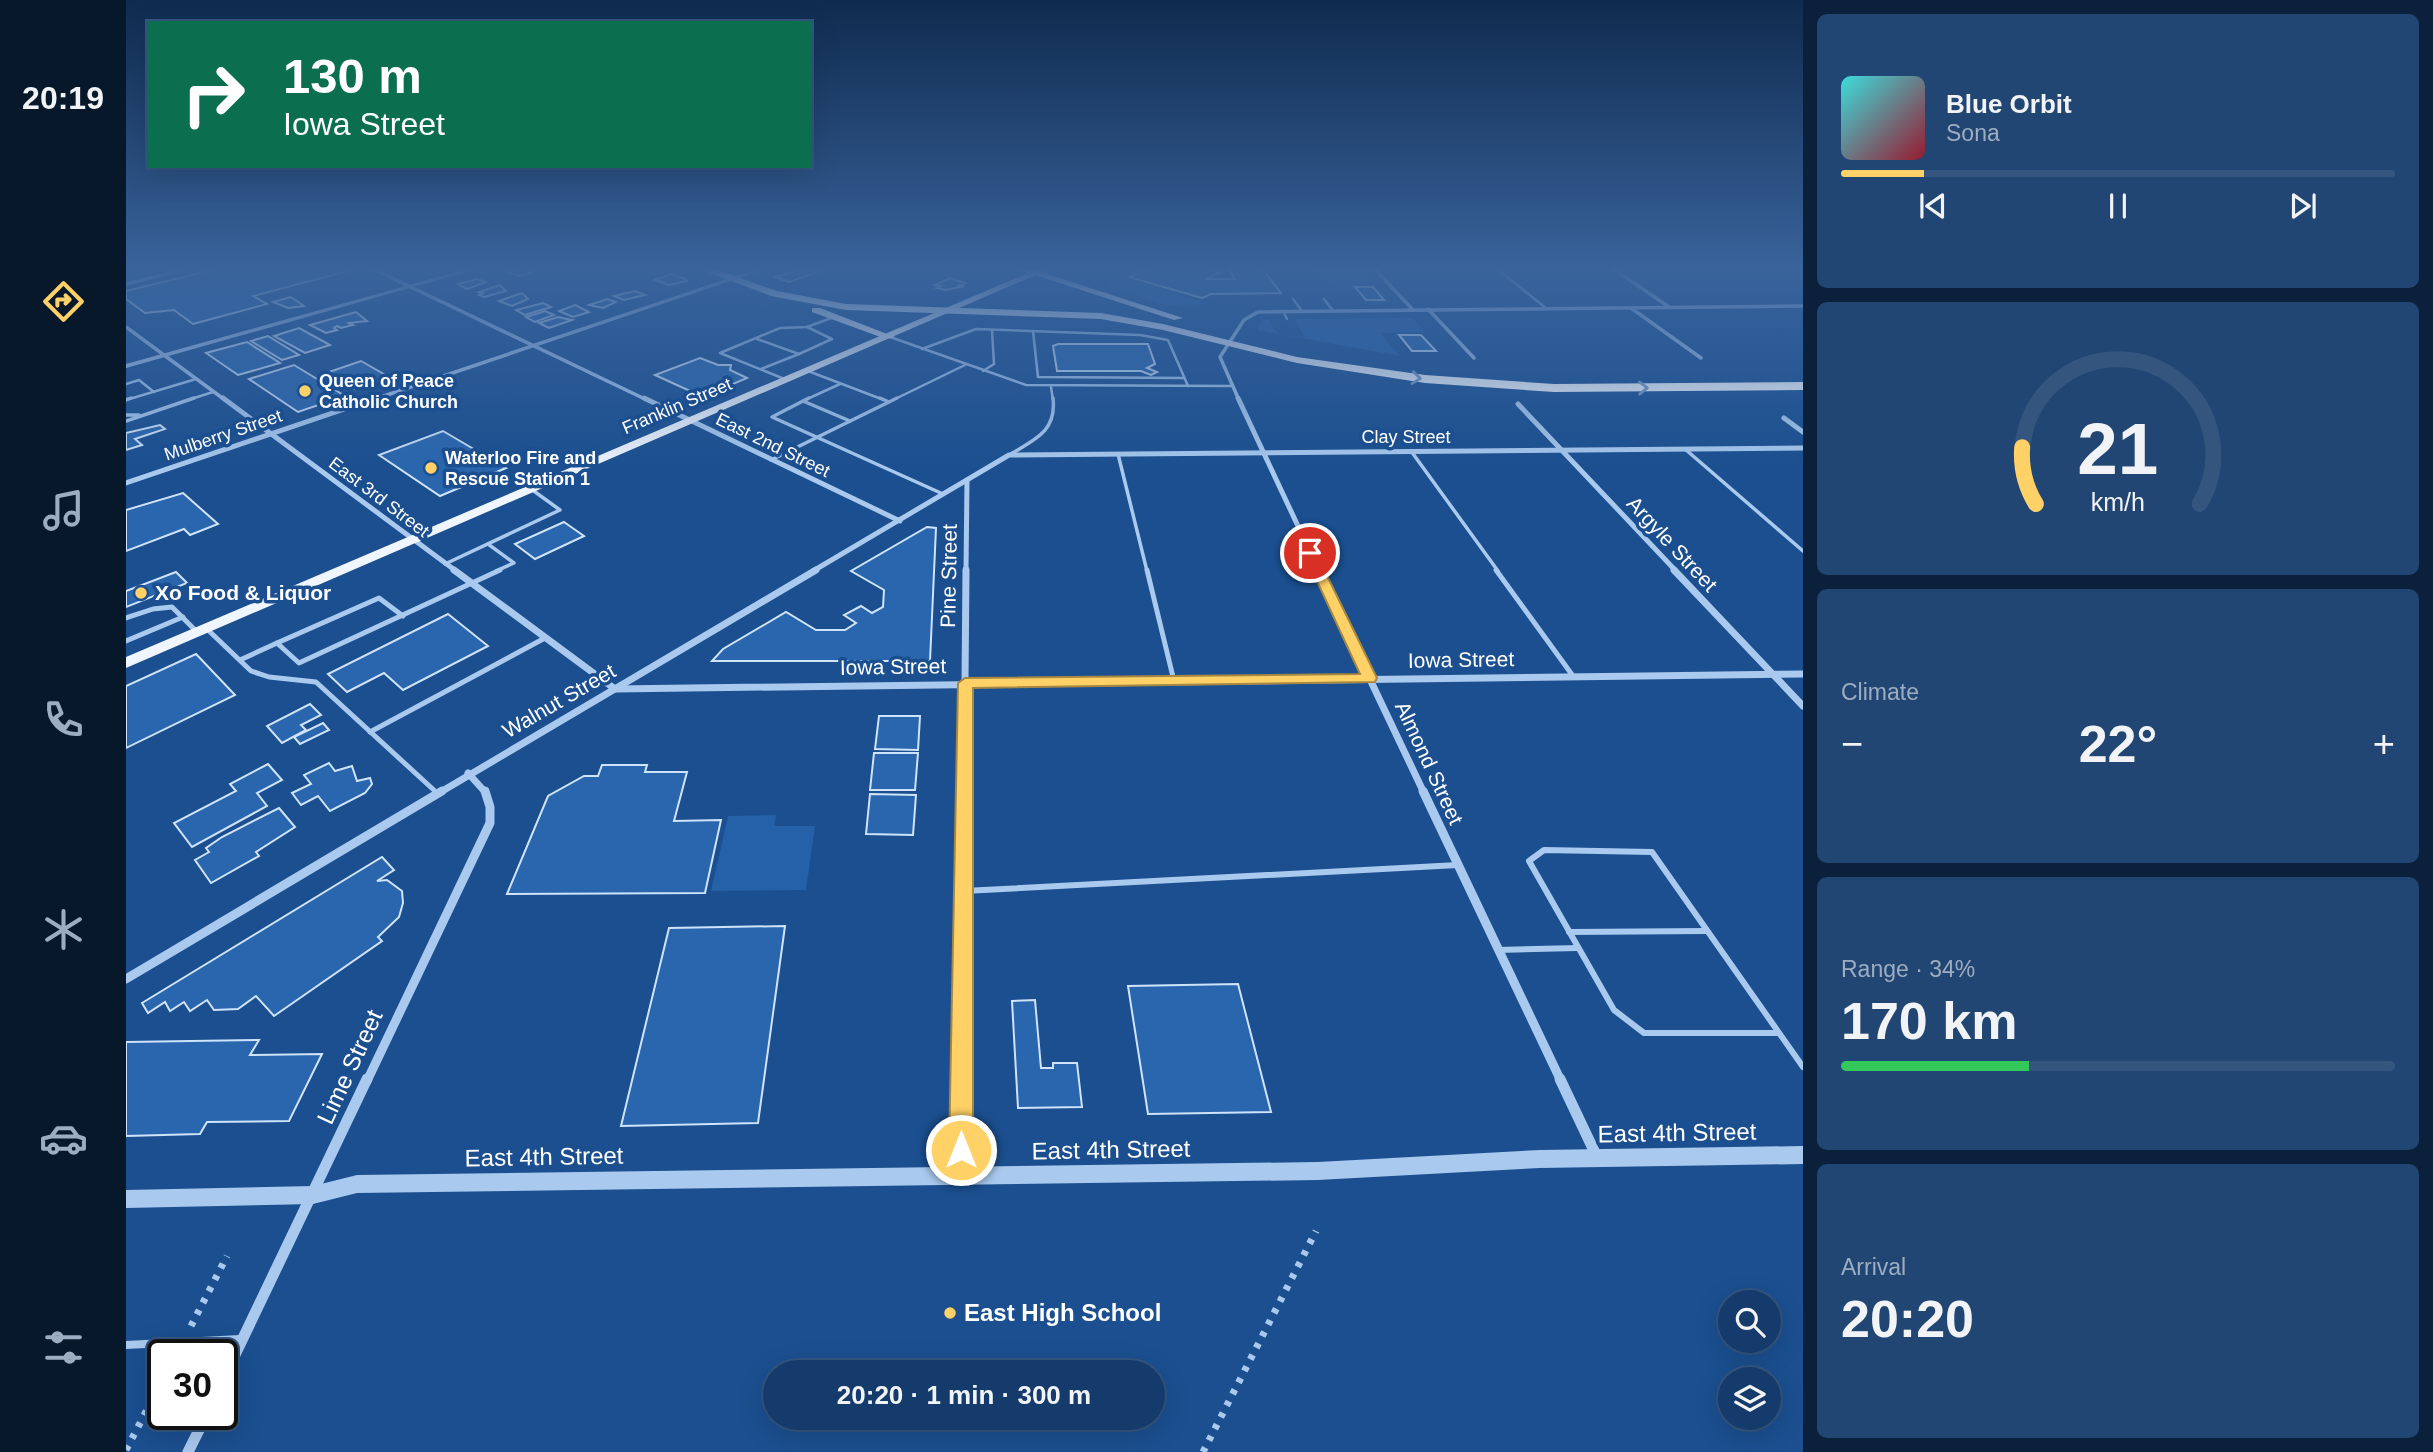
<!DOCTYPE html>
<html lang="en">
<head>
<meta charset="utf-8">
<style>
  body { margin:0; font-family:Helvetica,sans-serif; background:#214673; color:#f1f3f6; height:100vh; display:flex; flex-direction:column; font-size:26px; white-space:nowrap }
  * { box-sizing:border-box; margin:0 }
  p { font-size:23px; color:#9dadc1 }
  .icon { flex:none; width:38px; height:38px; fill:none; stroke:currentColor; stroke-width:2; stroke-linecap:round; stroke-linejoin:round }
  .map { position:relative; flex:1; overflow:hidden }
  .sheet { display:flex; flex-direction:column; gap:14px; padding:14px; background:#0b203b; width:630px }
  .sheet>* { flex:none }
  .hud { position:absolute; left:21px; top:21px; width:665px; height:147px; border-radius:0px; box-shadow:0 7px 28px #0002,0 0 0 2px #33557e; background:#0b6e4f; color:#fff; overflow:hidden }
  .tools { position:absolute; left:1592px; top:1290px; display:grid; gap:14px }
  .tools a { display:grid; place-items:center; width:63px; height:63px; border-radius:50%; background:#143b6b; box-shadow:0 7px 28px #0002,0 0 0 2px #33557e; font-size:35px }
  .speed { position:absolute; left:21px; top:1339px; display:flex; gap:14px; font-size:35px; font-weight:700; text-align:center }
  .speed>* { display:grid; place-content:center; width:91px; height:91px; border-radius:50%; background:#143b6b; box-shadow:0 7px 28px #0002,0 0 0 2px #33557e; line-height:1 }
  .speed .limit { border:4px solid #111; border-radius:10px; background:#fff; color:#111 }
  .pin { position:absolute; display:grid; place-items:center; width:60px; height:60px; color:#fff; margin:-30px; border:4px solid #fff; border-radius:50%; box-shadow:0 2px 7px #0007 }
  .me { position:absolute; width:77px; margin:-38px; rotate:0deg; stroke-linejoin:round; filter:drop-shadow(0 0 5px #0008) }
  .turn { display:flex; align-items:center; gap:24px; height:147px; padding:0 21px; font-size:32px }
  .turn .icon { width:91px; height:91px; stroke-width:2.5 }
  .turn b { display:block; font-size:49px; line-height:60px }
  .big { font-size:52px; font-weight:700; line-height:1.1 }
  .sheet .card { flex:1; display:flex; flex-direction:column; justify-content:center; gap:10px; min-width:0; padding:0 24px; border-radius:10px; background:#214673 }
  .sheet .dial { align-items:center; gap:0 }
  .dial svg { height:182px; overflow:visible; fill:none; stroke:#33557e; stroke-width:7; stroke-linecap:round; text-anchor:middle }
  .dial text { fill:#f1f3f6; stroke:none }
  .song { display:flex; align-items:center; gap:21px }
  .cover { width:84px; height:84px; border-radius:10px; background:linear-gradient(135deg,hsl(180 70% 55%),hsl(350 70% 35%)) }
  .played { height:7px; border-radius:4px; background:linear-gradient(90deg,#ffd166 15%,#33557e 15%) }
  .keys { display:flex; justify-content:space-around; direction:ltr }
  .heat { display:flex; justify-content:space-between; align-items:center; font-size:38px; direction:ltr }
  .charge { height:10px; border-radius:5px; background:linear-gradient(90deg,#34c759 34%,#33557e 0) }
  .trip { position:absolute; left:637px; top:1360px; width:402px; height:70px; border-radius:35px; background:#143b6b; box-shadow:0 7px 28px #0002,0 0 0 2px #33557e; font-weight:700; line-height:70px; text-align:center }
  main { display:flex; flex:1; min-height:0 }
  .menu { display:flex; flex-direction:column; width:126px; justify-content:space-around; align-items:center; background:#08182b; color:#9dadc1 }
  .menu .icon { width:49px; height:49px }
  .menu .selected { color:#ffd166 }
  .menu b { font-size:32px; color:#f1f3f6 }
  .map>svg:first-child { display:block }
  .green { fill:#2461a8 }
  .building { fill:#2a66ad; stroke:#cfe3fa; stroke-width:2 }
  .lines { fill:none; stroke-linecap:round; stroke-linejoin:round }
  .path { stroke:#a9c9ee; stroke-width:7; stroke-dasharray:5 8; stroke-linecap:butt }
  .service-far4 { stroke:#a9c9ee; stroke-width:2.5 }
  .service-far3 { stroke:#a9c9ee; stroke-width:3.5 }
  .service-far2 { stroke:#a9c9ee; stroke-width:5 }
  .service-far1 { stroke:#a9c9ee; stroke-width:6 }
  .service { stroke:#a9c9ee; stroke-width:8 }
  .minor-far4 { stroke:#a9c9ee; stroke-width:3.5 }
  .minor-far3 { stroke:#a9c9ee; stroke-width:5 }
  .minor-far2 { stroke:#a9c9ee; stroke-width:7 }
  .minor-far1 { stroke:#a9c9ee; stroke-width:9 }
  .minor { stroke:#a9c9ee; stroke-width:11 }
  .tertiary { fill:#a9c9ee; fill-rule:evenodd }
  .primary { fill:#f0f6ff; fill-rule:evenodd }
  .trunk { fill:#f8faff; fill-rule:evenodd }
  .oneway { stroke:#7e9cc1 }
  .route { fill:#ffd166; stroke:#a68842; stroke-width:2 }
  .poi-dot { fill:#ffd166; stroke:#1b4f8f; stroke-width:2.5 }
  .labels { text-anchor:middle; stroke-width:7; stroke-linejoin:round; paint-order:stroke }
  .far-poi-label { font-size:18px; font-weight:bold; fill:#fff; stroke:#1b4f8f; text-anchor:start }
  .far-street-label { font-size:18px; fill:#fff; stroke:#1b4f8f }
  .street-label { font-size:21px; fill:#fff; stroke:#1b4f8f }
  .poi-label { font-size:21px; font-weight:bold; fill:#fff; stroke:#1b4f8f; text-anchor:start }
  .near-street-label { font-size:24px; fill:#fff; stroke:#1b4f8f }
  .near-poi-label { font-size:24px; font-weight:bold; fill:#fff; stroke:#1b4f8f; text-anchor:start }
</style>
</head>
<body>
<main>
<nav class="menu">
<b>20:19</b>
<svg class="icon selected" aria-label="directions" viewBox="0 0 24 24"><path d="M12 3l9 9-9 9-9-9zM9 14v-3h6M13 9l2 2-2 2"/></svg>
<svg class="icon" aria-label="music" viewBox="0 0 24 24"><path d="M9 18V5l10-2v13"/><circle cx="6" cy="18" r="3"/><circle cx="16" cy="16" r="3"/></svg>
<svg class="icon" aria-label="phone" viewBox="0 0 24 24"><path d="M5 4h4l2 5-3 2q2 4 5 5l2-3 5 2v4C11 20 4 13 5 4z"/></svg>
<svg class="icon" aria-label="climate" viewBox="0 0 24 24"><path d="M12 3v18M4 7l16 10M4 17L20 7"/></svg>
<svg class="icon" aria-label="car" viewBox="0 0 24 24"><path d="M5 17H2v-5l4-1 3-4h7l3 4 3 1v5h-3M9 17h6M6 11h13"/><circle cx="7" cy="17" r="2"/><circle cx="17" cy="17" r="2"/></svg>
<svg class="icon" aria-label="filters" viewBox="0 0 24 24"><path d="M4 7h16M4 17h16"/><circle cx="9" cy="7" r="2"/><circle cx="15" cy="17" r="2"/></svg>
</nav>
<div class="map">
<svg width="1677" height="1452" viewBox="0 0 1677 1452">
  <rect width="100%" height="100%" fill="#1b4f8f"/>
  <g class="green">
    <path d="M1192,271H1236L1265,302L1246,303L1243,300L1258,299L1247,287L1208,291Z"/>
    <path d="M996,277L1082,304L1038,305L979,284Z"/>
    <path d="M1286,318L1300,332L1254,333L1274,356L1131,330L1137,320L1154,319L1143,321L1151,333L1179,338L1169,319Z"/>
    <path d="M650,815L648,826H689L680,890L585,891L602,816Z"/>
  </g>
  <g class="building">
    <path d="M99,267H215L223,271L127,296L141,304L67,324L48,310L19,313L0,299V291Z"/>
    <path d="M399,267L408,271L393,276L380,271Z"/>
    <path d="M683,267L694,271L663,282L649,277Z"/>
    <path d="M1029,267H1080L1096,272L1079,279H1109L1102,268H1136L1155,293L1085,294L1076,298L1003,277Z"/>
    <path d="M545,274L560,279L561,281L543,285L529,280Z"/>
    <path d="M824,278L839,283L834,285L838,286L820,290L811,288L815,286L809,285Z"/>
    <path d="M351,279L360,282L341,289L332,284Z"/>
    <path d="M374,285L380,291L358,297L353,295L357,293L353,292Z"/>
    <path d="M1229,287H1247L1258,300H1240Z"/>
    <path d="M509,291L519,295L498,300L488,296Z"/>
    <path d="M396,293L402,299L386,306L373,301Z"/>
    <path d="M165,297L178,306L162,308L147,302Z"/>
    <path d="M481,299L490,302L477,308L463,305Z"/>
    <path d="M417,303L425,307L399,315L390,310Z"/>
    <path d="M449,305L463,312L447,317L433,311Z"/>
    <path d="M419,311L428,315L409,322L400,317Z"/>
    <path d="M230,312L241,321L223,323L227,325L215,328L211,326L208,328L211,330L200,333L184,325Z"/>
    <path d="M432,317L446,320L423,328L413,323Z"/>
    <path d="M173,328L204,345L179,353L148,336Z"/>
    <path d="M1273,335H1295L1310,351H1286Z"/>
    <path d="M142,336L173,355L156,360L125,341Z"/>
    <path d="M121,342L154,363L112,375L80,353Z"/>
    <path d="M932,344H1022L1029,364L1021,368L1031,372L1025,375L1015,371H931L927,346Z"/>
    <path d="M574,358L592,365H605L604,370L621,378L577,397L529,375Z"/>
    <path d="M235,361L263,377L227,389L200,373Z"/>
    <path d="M168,365L219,396L172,412L123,379Z"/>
    <path d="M34,425L39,429L9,439L16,445L0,450V433Z"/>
    <path d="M317,431L380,468L314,496L253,455Z"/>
    <path d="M57,493L92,524L64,535L58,529L0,551V510Z"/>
    <path d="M438,522L458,536L409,559L389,544Z"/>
    <path d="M801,527L810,528L804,661H586L597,649L660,612L690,630H719L730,623L718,615L735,606L746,613L757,607L758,590L725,571Z"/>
    <path d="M50,572L61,583L0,607V591Z"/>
    <path d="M322,614L362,646L277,690L258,673L221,692L202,674Z"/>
    <path d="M70,654L109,695L0,748V686Z"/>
    <path d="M184,704L195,715L175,725L180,730L156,743L141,726Z"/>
    <path d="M753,716H794L792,750L749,749Z"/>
    <path d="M197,723L203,730L174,744L168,737Z"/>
    <path d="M748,753H792L789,790H744Z"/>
    <path d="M203,763L209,771L226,766L231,781L244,778L246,784L239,793L204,811L192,796L175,805L166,793L185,784L178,775Z"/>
    <path d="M142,764L156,780L131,793L141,806L66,847L48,823L110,791L104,784Z"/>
    <path d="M476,765H521L519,772H561L548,821L595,820L579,893L381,894L422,796L458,776H472Z"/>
    <path d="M744,794L790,795L787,835L740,834Z"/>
    <path d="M153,808L169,827L130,852L133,856L85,883L69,860L83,852L80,848L96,837Z"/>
    <path d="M256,857L268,870L251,881L261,880L276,891L277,903L273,917L252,937L256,941L148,1016L130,996L112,1009L88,1010L81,1000L64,1011L58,1002L44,1011L39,1002L22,1013L16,1003Z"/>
    <path d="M659,926L632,1123L495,1126L543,928Z"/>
    <path d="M1112,984L1145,1112L1022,1114L1002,986Z"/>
    <path d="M909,1000L915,1068H927V1063H951L956,1107L892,1108L886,1001Z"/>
    <path d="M133,1040L124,1055L196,1054L163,1121L81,1122L74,1134L0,1136V1042Z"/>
  </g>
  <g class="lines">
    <g class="path">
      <path d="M65,1326L101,1256"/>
      <path d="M0,1450L37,1379"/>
      <path d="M1077,1452L1190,1231"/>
    </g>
    <g class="service-far4">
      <path d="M1369,267L1421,309"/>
      <path d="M1191,270H1249"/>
      <path d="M1167,299L1176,311"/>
      <path d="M1198,299L1207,311"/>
      <path d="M1157,311L1161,319"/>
      <path d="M681,327L706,339"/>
      <path d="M907,331L912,377L1058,378"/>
      <path d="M764,337L900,385L1105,386"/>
      <path d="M631,339L673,354L706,339"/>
      <path d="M796,349L850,329L1014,335L1042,340L1062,386"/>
      <path d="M635,369L673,354"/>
      <path d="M682,371L758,400"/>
      <path d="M857,371L868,364L866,330"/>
      <path d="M661,380L594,353L654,328L681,327L708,317"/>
      <path d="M0,384L13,380L28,392"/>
      <path d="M925,387L927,400"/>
      <path d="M0,400L70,379"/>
      <path d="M62,400L87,392"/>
      <path d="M679,400L714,384"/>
      <path d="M767,400L839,365"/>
    </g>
    <g class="service-far3">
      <path d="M683,398L677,401L724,421"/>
      <path d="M754,398L763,402"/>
      <path d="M0,400L5,398"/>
      <path d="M677,401L646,417L817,494"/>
      <path d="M0,415H13"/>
      <path d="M0,421L68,398"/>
      <path d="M1559,449L1677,551"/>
      <path d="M1285,451L1372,571"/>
      <path d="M992,454L1021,571"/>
      <path d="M883,455C908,440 931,432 927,398"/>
      <path d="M645,460L771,398"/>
      <path d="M362,544L388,563L370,571"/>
      <path d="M319,564L434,510L405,489"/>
    </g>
    <g class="service-far2">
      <path d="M1021,570L1048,681"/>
      <path d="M1370,570L1447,676"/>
      <path d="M0,618L27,609L46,607L72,633"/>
      <path d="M81,629L125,671L143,677L190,682L310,792"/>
      <path d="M0,641L57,617"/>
      <path d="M151,643L253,598L277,616"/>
      <path d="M114,660L151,643L173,663L374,570"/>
      <path d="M244,732L419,638"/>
    </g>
    <g class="service-far1">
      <path d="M838,891L1332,865"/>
      <path d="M1443,932L1580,931"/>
      <path d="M1372,950L1452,948"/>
      <path d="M1653,1033H1518L1488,1010L1403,861L1418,850L1526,852L1677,1067"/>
    </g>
    <path class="service" d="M0,1345L114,1339"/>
    <g class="minor-far4">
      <path d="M243,267L521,400"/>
      <path d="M1247,267L1287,310"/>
      <path d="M1485,267L1543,307"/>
      <path d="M1505,308L1575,358"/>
      <path d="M1302,309L1348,358"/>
      <path d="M0,327L99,400"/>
      <path d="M246,400L641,267"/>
      <path d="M1113,400L1094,357L1118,320L1132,312L1677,306"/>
    </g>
    <g class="minor-far3">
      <path d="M97,398L330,571"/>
      <path d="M518,398L774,521"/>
      <path d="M1112,398L1193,571"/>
      <path d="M1392,404L1550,571"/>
      <path d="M1658,418L1677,432"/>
      <path d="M0,483L251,398"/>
      <path d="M687,571L883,455L1677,448"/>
      <path d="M840,571L841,480"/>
    </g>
    <g class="minor-far2">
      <path d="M328,570L489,689L1677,674"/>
      <path d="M1192,570L1298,793"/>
      <path d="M1548,570L1677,706"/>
      <path d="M342,773L360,793"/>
      <path d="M313,793L690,570"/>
      <path d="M838,793L840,570"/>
    </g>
    <g class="minor-far1">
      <path d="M1297,791L1435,1081"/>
      <path d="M0,979L316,791"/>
      <path d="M241,1081L364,823V807L359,791"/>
      <path d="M836,1081L838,791"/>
    </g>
    <g class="minor">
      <path d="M1434,1079L1471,1157"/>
      <path d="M835,1175L836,1079"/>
      <path d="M96,1382L241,1079"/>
      <path d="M62,1452L81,1414"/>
    </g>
    <g class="tertiary">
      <path d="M63,267H74L0,286V282Z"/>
      <path d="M348,267H358L0,368V364Z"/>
      <path d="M1677,1146V1164L1414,1168L1192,1180L231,1193L187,1204L0,1208V1190L187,1186L231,1175L1192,1162L1414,1150Z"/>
    </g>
    <path class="primary" d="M916,267H928L0,668V657Z"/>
    <g class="trunk">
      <path d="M568,267H583L651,291L720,304L975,313L1037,324L1171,357L1299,375L1428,384L1677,382V390L1428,392L1299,383L1171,363L1037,330L975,319L720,310L645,296Z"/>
      <path d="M884,267H899L1057,318L1048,320Z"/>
      <path d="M686,308H694L769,337L760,339L686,312Z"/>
    </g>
  </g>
  <defs><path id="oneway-chevron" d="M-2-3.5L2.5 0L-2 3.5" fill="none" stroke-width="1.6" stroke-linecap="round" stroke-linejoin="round" transform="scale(1.75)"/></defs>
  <g class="oneway">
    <use href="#oneway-chevron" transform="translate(1290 378) rotate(7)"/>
    <use href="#oneway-chevron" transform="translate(1517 388) rotate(-1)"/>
  </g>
  <linearGradient id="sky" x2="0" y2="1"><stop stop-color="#0f2b4f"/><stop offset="0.57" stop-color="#39639b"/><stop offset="1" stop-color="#39639b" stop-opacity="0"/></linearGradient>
  <rect width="1677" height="470" fill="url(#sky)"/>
  <path class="route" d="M1179,550L1190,553L1251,678L1249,682L847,688V1150L843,1159L835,1162L827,1159L823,1150L832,683L839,678L1234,674L1178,553Z"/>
  <g class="poi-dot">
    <circle cx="179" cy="391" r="7"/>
    <circle cx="305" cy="468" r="7"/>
    <circle cx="15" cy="593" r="7"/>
    <circle cx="824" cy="1313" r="7"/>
  </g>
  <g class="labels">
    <g class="far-poi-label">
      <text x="193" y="387">Queen of Peace<tspan x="193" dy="21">Catholic Church</tspan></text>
      <text x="319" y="464">Waterloo Fire and<tspan x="319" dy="21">Rescue Station 1</tspan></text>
    </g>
    <g class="far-street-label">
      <text transform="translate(551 406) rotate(-23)" y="6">Franklin Street</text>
      <text transform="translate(97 435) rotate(-19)" y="6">Mulberry Street</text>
      <text x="1280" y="443">Clay Street</text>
      <text transform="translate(647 445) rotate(26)" y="6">East 2nd Street</text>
      <text transform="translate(253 497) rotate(37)" y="6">East 3rd Street</text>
    </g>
    <g class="street-label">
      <text transform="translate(1546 544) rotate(47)" y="7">Argyle Street</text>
      <text transform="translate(823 576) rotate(-89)" y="7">Pine Street</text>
      <text transform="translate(1335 660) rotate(-1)" y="7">Iowa Street</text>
      <text transform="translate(767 667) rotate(-1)" y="7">Iowa Street</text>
      <text transform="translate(433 701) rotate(-30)" y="7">Walnut Street</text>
      <text transform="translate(1303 763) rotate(65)" y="7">Almond Street</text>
    </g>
    <g class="poi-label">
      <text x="29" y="600">Xo Food &amp; Liquor</text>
    </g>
    <g class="near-street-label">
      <text transform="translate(224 1067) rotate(-65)" y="8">Lime Street</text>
      <text transform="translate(1551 1133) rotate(-1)" y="8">East 4th Street</text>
      <text transform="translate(985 1150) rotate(-1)" y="8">East 4th Street</text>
      <text transform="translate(418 1157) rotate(-1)" y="8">East 4th Street</text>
    </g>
    <g class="near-poi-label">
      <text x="838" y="1321">East High School</text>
    </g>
  </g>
</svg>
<div class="tools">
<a><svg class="icon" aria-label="search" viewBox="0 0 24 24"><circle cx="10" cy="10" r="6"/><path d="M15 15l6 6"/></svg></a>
<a><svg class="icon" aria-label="layers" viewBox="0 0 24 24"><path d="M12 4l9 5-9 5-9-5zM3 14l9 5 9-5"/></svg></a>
</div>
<div class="speed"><div class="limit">30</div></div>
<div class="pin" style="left:1184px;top:553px;background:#d93025"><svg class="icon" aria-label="arrive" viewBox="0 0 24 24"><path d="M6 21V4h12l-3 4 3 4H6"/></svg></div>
<svg class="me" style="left:835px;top:1150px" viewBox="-20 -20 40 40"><circle r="17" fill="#ffd166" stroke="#fff" stroke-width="3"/><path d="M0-11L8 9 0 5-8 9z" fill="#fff"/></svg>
<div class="trip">20:20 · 1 min · 300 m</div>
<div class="hud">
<div class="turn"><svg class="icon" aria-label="right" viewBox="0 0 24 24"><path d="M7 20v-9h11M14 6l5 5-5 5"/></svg><div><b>130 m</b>Iowa Street</div></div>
</div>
</div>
<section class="sheet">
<div class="card">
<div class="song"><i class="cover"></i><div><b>Blue Orbit</b><p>Sona</p></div></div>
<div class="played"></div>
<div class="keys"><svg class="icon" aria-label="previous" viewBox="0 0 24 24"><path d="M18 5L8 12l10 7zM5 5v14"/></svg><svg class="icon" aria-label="pause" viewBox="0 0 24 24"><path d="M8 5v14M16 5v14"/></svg><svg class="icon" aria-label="next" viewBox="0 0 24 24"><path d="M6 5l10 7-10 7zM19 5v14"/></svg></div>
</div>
<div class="card dial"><svg viewBox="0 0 100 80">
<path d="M14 69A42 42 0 1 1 86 69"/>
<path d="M14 69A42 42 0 0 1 8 44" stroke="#ffd166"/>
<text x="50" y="56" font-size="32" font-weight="700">21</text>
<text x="50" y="72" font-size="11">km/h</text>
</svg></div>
<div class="card"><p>Climate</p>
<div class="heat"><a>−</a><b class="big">22°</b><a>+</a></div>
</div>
<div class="card"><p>Range · 34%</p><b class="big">170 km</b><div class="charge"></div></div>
<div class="card"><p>Arrival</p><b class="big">20:20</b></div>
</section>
</main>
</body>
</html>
